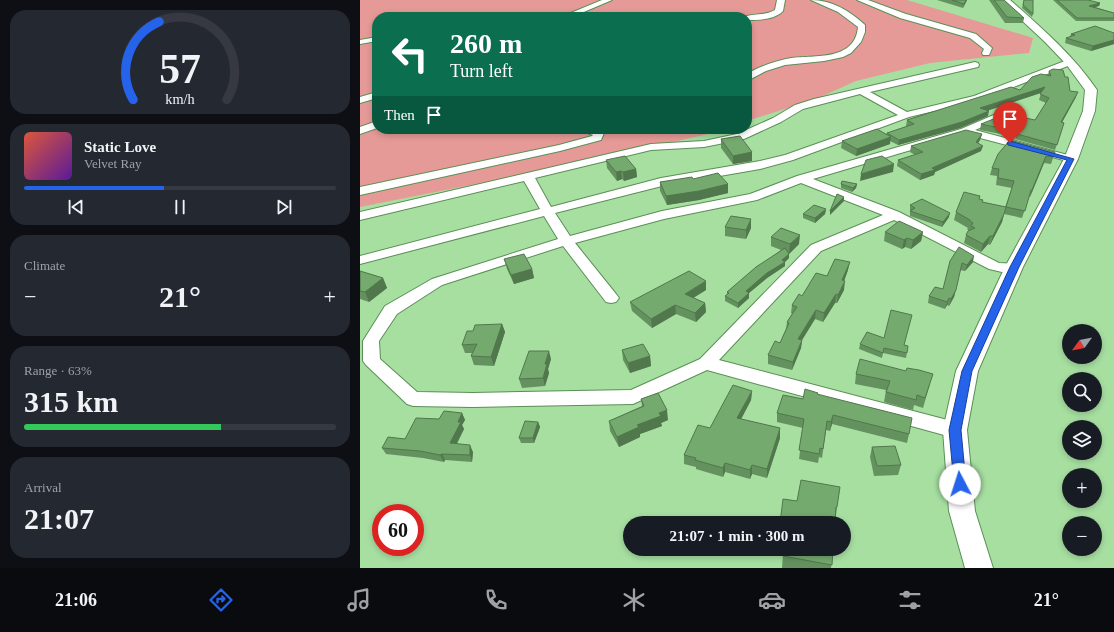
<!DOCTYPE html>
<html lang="en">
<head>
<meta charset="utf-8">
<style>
  body { margin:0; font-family:"Times New Roman",serif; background:#242831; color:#f1f3f6; height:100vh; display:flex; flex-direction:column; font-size:15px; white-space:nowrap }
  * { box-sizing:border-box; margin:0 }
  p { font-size:13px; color:#9ea1a6 }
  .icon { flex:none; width:22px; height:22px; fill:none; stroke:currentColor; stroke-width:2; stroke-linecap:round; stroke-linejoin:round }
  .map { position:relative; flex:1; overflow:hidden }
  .side { display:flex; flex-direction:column; gap:10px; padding:10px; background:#0d0f14; width:360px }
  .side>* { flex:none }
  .hud { position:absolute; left:12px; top:12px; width:380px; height:122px; border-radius:16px; box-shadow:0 2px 6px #0003; background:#0b6e4f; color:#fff; overflow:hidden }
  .needle { width:26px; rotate:237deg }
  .fabs { position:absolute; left:702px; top:324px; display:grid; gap:8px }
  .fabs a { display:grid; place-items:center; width:40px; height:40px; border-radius:50%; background:#171b24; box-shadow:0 2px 6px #0003; font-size:20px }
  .speed { position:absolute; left:12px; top:504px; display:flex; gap:8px; font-size:20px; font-weight:700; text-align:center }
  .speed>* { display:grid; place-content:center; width:52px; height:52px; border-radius:50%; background:#171b24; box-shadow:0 2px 6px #0003; line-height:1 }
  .speed .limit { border:6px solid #d22; background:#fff; color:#111 }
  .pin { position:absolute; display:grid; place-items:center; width:34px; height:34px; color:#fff; margin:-41px -17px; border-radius:50% 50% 50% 0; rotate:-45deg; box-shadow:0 0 4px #0007 }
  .pin .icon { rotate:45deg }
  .me { position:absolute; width:44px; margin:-22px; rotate:355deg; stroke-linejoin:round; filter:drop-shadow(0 0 3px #0008) }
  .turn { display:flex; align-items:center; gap:14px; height:84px; padding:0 12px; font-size:18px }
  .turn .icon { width:52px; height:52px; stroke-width:2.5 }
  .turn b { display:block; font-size:28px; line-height:34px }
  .then { display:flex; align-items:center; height:38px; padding:0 12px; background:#0003; gap:8px; font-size:15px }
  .big { font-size:30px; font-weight:800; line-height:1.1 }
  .side .card { flex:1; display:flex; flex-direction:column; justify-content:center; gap:6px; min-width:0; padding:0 14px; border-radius:16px; background:#242831 }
  .side .dial { align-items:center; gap:0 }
  .dial svg { height:104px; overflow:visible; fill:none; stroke:#363941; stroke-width:7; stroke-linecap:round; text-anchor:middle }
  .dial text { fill:#f1f3f6; stroke:none }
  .song { display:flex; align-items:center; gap:12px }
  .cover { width:48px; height:48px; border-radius:6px; background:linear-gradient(135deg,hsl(10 70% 55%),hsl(270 70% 35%)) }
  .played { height:4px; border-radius:2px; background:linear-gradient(90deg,#2563eb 45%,#363941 45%) }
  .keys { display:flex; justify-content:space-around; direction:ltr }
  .heat { display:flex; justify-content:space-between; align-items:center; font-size:22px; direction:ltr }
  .charge { height:6px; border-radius:3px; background:linear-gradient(90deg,#34c759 63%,#363941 0) }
  .trip { position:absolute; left:263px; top:516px; width:228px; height:40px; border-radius:20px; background:#171b24; box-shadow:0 2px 6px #0003; font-weight:800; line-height:40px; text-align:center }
  .dock { display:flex; height:64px; justify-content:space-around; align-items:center; background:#090b0e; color:#9ea1a6 }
  .dock .icon { width:28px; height:28px }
  .dock .selected { color:#2563eb }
  .dock b { font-size:18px; color:#f1f3f6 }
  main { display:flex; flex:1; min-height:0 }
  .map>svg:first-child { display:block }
  .green { fill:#e69a97 }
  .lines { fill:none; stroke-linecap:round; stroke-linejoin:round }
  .minor-casing { stroke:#5a8f55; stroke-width:2 }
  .major-casing { stroke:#5a8f55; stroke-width:2 }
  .minor { fill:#fff; fill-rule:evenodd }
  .major { fill:#fff; fill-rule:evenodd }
  .wall { fill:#64925f }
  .shaded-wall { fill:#51774d }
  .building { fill:#74aa6e; stroke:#51774d }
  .route { fill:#2563eb; stroke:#184099 }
</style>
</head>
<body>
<main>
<section class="side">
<div class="card dial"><svg viewBox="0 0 100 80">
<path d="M14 69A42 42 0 1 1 86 69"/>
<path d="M14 69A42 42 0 0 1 34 9" stroke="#2563eb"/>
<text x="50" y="56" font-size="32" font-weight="700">57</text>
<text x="50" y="72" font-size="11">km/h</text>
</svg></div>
<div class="card">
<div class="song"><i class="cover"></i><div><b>Static Love</b><p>Velvet Ray</p></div></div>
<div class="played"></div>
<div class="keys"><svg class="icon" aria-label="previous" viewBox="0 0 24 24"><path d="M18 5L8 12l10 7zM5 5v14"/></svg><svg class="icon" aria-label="pause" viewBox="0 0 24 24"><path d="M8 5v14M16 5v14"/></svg><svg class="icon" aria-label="next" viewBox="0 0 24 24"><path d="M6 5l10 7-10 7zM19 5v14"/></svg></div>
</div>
<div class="card"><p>Climate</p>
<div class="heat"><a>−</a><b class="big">21°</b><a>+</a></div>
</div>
<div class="card"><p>Range · 63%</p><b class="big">315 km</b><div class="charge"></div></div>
<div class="card"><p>Arrival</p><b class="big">21:07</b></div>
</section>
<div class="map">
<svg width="754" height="568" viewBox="0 0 754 568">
  <rect width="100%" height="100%" fill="#a7dfa1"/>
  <path class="green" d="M0,0H547L673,38L669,53L570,63L496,81L456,99L387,121V17H17V129H363L344,135L206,166L0,207Z"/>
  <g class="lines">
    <defs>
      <g id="minor">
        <path d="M242,0H252L212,17H201Z"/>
        <path d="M417,0H425L423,11C414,20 399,20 387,20V17H384C394,13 405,16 415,10Z"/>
        <path d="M451,0C472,0 490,11 505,25V32L501,42L491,53L483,57L464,61L425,65L406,71L387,81V74C400,66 416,61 431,58C455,55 495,61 498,27L478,12Z"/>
        <path d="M497,0H508L546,14L616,34L632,48L629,55H623L622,53L624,49L610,38L540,18Z"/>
        <path d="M17,37V41L0,44V40Z"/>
        <path d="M710,59L713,60L714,62L713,64L620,100L549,117L433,160L400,169L302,186L195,213L210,236L302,211L390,194L437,176L601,129L650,108H658L659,110L658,112L615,130L715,157L717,159L715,161L711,162L605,134L453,179L539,212L639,263L659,264L661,267L659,270L642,272L629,269L534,220L461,251L359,360L595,422L602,425L605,430L602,435L595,438L347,370L273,404L113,407L53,406L47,404L6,365L3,361V341L25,306L72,279L198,239L184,216L0,264V256L180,209L164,181L0,220V212L291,144L344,141L377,134L413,118L435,105L454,99L615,62L618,63L619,65L618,67L510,92L547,112L614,96ZM500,94L538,115L425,155L400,161L301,178L191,207L175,178L291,150L344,147L384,139L421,122L443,109ZM441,183L523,215L451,245L340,359L271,390L113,393L57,392L20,359L19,341L37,314L82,285L203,246L246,302L251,303L256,302L259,298L256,294L215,243L304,219L397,200Z"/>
        <path d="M17,92V98L0,103V97Z"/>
        <path d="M17,121V128L0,134V127Z"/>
        <path d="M221,129C228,129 239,127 244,133L241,140L200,151L0,195V187L199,145L232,136L233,135L222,131Z"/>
      </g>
      <path id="major" d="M640,0H650C682,28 713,55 737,90L735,111L718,159L663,267L618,371L607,430L615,511L633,568H605L589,511L583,430L596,371L645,267L704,159L723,111L725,90L706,64L685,42Z"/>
    </defs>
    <use href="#minor" class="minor-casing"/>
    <use href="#major" class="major-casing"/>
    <use href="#minor" class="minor"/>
    <use href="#major" class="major"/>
  </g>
  <g class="wall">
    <path d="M577,0H607L603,8Z"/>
    <path d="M629,0H644L664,18L663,23H645Z"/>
    <path d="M664,0L673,14L672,17L662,8Z"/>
    <path d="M693,0H728L740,3L739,6L735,7L754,13V21H716Z"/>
    <path d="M754,33V44L731,51L705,43L706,38L710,37L711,34Z"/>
    <path d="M689,71L705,77L710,91L716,97L702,122L704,123L695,150L655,139L656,137L620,130L621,124L675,120L686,103L679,100L681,93L628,110V116L600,128L538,145L530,141V144L496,156L481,148L482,141L526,134L527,133L547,126H546L547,120L660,90L688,75Z"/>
    <path d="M622,134L620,140L618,143L621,151L575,172L574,175L560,180L537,166L538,160L555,155L550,152L551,146Z"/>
    <path d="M361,139L392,152V161L373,164L361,148Z"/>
    <path d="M695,152L691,164L684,163L670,197H669L662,218L644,214L642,222L630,245L628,244L621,252L604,243L606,235L609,231L607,229L608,228L594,220L596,212L619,199L623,202L645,207L652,188L636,185L637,176L630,175L632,168Z"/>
    <path d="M246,160L276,169L277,177L264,181L262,179L257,181L247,168Z"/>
    <path d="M333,179L368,184V193L339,200L307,205L300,191V182Z"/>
    <path d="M481,184H497L496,188L492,192L481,188Z"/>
    <path d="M550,205L589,217L582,227L550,216V211H551L550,210Z"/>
    <path d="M466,209L465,214L455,223L443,218V214Z"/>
    <path d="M365,227L391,228L386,239L365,236Z"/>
    <path d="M525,232H563L561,241L551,249L545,247L542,249L524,241Z"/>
    <path d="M411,237L439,244L429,254V258L425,262V266L407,278L389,293V298L378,308L365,301V296L367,295V292L421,250L411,246Z"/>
    <path d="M144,259L172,269L174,278L154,284L147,269Z"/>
    <path d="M590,261L613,262L605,271L600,270L594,297L589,306L587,305L585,309L568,303L569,296L583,289Z"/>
    <path d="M488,270L484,281V290L477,303H475L463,322L455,319L442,340L441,348L432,370L408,364V355L420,343L426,329L427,322L432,314L431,313L432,305L442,296L467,276Z"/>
    <path d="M0,271L23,278L27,288L9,302L0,299Z"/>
    <path d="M346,290L333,298L345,303L346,312L336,322L316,314L292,328L272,311L270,302Z"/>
    <path d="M142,324L145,332L134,366L114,365L111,356L112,353H105L102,345L113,331Z"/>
    <path d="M500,344L544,345L548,346L546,358L523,353L522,358L499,349Z"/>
    <path d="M262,350L290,356L291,366L270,373L263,360Z"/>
    <path d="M191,359L188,369L189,373L185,386L162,388L159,379Z"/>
    <path d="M496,374L570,384L563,408L554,405L553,410L524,402L526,390L495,384Z"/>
    <path d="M392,391L391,400L381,419L420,438L407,478L392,474L390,479L365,472L363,477L336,469V467L324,464V455L350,428Z"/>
    <path d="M457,394L549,434L547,443L472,424L470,431L466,430L462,458L459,457L458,463L439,459L443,428L417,422V413L443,399Z"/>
    <path d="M281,399L308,420L301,423L302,426L280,434V437L259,447L250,431L249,421L282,406Z"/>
    <path d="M102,413L105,420L102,425L104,429L97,444L113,452L112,462L85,460L84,462L63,458L26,454L22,448L45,439L79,419Z"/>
    <path d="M178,422L180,427L174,443H161L159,438Z"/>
    <path d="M512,447L541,465L538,475L514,476L510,457Z"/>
    <path d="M423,499L477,507L475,521Z"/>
    <path d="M417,549H473L471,568H422L423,554L416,553Z"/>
  </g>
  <g class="shaded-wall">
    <path d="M606,0H607L603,8L604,4Z"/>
    <path d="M740,3L739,6L728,9L729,6Z"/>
    <path d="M754,40V44L731,51L733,46Z"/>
    <path d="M685,87L683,92L618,114L620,108Z"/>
    <path d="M718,92L716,97L699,128L701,122Z"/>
    <path d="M629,111L628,116L600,128L538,145L539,140Z"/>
    <path d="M622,134L620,140L615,148L616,142Z"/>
    <path d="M531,137L530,144L496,156L497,149Z"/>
    <path d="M623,146L621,151L575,172L574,175L560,180L561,174L572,168Z"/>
    <path d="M392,152V161L373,164V156Z"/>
    <path d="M686,156L684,163L670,197L672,190Z"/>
    <path d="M534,164L533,172L500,181L501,174Z"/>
    <path d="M276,169L277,177L264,181L263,172Z"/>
    <path d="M261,171L262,179L257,181L256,172Z"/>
    <path d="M368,184V193L339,200L307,205L306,196Z"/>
    <path d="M497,184L496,188L492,192L493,188Z"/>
    <path d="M484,197V201L470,215V211Z"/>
    <path d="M466,209L465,214L455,223V218Z"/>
    <path d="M590,213L589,217L582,227L583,222Z"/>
    <path d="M644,214L642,222L630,245L633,236Z"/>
    <path d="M391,219V228L386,239V230Z"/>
    <path d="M563,232L561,241L551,249L553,240Z"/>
    <path d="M440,235L439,244L429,254L430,244Z"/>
    <path d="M630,236L628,244L621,252L623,244Z"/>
    <path d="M547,238L545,247L542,249L544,240Z"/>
    <path d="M429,254V258L424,263L425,262V266L407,278L389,293V298L378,308V303L386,291Z"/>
    <path d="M614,256L613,262L605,271L607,265Z"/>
    <path d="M490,262L488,270L481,289L482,280Z"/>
    <path d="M172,269L174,278L154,284L151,275Z"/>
    <path d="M23,278L27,288L9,302L5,292Z"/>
    <path d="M346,281V290L325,303V294Z"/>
    <path d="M485,281L484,290L477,303L478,295Z"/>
    <path d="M596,290L594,297L589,306L591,299Z"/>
    <path d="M476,294L475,303L463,322L464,313Z"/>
    <path d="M589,298L587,305L585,309L587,302Z"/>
    <path d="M345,303L346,312L336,322L335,313Z"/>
    <path d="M315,305L316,314L292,328L291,319Z"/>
    <path d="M456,310L455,319L442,340L441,348L432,370L433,362L438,339Z"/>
    <path d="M142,324L145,332L134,366L131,357Z"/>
    <path d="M189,351L191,359L188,369L189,373L185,386L183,378L185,364Z"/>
    <path d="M290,356L291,366L270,373L268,363Z"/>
    <path d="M392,391L391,400L377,427V418Z"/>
    <path d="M307,410L308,420L301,423L302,426L280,434V437L259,447L257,437L277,425L299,413Z"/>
    <path d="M102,413L105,420L102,425L104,429L93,450L90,443L98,422Z"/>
    <path d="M473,415L472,424L470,431L471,422Z"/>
    <path d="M178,422L180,427L174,443L173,438Z"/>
    <path d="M420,428V438L407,478V469Z"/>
    <path d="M110,445L113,452L112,462L110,455Z"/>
    <path d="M82,454L85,460L84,462L80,455Z"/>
    <path d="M365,463V472L363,477V468Z"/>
    <path d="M392,465V474L390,479V470Z"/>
  </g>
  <g class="building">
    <path d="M592,0H606L604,4Z"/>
    <path d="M634,0H644L664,18L647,17Z"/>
    <path d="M664,0H673V14L663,5Z"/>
    <path d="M697,0H728L740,3L729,6L754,13V18H717Z"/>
    <path d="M735,26L754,33V40L733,46L706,38L715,35L711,34Z"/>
    <path d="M693,69L703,70L705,77H708L710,91L718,92L701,122L704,123L697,145L657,134L658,132L621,124L646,114L675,120L689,98L680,94L685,87L620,108L629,111L602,122L539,140L527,133L554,124L547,120L651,87L660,90L672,77L681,74L691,76L689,71Z"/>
    <path d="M517,129L531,137L497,149L482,141Z"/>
    <path d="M606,130L622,134L616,142L623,146L572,168L575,170L561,174L538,160L563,152L551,146Z"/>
    <path d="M380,136L392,152L373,156L361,139Z"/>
    <path d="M650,140L695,152L693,157L686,156L672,190H671L665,211L646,207L654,181L638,178L639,169L632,168L638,154Z"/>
    <path d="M265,156L276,169L263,172L261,171L256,172L246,160Z"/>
    <path d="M522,156L534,164L501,174L506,160Z"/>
    <path d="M358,173L368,184L339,191L306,196L300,182L332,177L333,179Z"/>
    <path d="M482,181L497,184L493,188L481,184Z"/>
    <path d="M604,192L620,196L619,199L623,200L622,202L646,207L644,214L633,236H630L623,244L606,235L608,231L615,228L611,226L613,223L610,221V220L596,212Z"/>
    <path d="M477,194L484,197L470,211Z"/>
    <path d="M562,199L590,213L583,222L550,211L555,208L550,205Z"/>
    <path d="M454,205L466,209L455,218L443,214Z"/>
    <path d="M371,216L391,219L386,230L365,227Z"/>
    <path d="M539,221L563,232L553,240L547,238L544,240L525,232Z"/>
    <path d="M421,228L440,235L430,244L411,237Z"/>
    <path d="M599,247L614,256L607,265L602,263L596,290L591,299L589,298L587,302L569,296L575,287L583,289L590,261Z"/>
    <path d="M425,248L429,254L422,260L425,262L407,273L386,291L389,293L378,303L365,296L369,293L367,292L396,267Z"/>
    <path d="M164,254L172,269L151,275L144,259Z"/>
    <path d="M475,259L490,262L482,280L485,281L478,295L476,294L464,313L456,310L438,339L442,340L433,362L408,355L415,341L420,343L429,323L427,322L437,307L432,305L439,294L442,296L456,273L467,276Z"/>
    <path d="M0,271L23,278L5,292L0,291Z"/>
    <path d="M329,271L346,281L325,294L345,303L335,313L315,305L291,319L270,302Z"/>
    <path d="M531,310L552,315L544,345L548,346L547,353L524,348L523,353L500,344L507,332L524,338Z"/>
    <path d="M142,324L131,357L111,356L117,344L102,345L107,331H113L115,325Z"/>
    <path d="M283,344L290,356L268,363L262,350Z"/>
    <path d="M169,351H189L185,364H187L183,378L159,379Z"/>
    <path d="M500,359L546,371L547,368L559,370L573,374L565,398L557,395L556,400L526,392L530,381L496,374Z"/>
    <path d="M373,385L392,391L377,418L420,428L407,469L392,465L390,470L365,463L363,468L335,460L336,458L324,455L338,425L350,428Z"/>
    <path d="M445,389L458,393L457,394L552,418L549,434L473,415L471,422L467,421L463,449L460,448L459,454L439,450L444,419L417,413L423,395L443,399Z"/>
    <path d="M298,393L307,410L299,413L301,416L277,425L279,427L257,437L249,421L284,406L281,399Z"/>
    <path d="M84,411L102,413L98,422H101L90,443L110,445V455L82,454L80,455L60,451L22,448L28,437L45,439L56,418L79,419Z"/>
    <path d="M165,421L178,422L173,438H159Z"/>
    <path d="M535,446L541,465L517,466L512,447Z"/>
    <path d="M441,480L480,487L477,507H476L475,523H420L423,499L437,501Z"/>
    <path d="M424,549H473L472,565L423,556Z"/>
  </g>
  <path class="route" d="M650,141L714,159L659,267L612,371L601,430L606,484L604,487L600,489L595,487L594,484L589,430L602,371L650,267L707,160L648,145L647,143Z"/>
</svg>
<div class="fabs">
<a><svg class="needle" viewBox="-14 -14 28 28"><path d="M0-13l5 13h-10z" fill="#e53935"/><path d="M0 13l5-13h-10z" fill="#9ea1a6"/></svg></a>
<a><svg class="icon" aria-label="search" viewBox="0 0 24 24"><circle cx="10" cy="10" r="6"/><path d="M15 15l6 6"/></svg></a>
<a><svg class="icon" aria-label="layers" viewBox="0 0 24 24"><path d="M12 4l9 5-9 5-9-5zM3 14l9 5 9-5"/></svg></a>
<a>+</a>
<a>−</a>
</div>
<div class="speed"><div class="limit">60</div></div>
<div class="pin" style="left:650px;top:143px;background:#d93025"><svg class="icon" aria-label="arrive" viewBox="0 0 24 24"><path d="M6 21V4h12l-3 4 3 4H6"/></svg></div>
<svg class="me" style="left:600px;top:484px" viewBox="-20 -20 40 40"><circle r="19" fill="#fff"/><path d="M0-13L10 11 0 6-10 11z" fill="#2563eb"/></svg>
<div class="trip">21:07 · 1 min · 300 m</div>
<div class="hud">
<div class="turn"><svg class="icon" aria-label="left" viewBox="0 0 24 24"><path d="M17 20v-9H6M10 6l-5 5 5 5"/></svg><div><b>260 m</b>Turn left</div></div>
<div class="then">Then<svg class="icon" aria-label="arrive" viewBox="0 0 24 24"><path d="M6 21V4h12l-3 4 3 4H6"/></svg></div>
</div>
</div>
</main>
<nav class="dock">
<b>21:06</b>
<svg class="icon selected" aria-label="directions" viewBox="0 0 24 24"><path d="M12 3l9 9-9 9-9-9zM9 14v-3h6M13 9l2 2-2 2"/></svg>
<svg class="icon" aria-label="music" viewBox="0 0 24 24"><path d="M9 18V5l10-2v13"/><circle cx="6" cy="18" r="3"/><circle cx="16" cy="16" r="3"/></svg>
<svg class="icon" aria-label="phone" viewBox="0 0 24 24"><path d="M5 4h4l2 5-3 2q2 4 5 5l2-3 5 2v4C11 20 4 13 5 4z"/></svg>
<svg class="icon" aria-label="climate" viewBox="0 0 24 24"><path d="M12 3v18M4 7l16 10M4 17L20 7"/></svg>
<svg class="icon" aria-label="car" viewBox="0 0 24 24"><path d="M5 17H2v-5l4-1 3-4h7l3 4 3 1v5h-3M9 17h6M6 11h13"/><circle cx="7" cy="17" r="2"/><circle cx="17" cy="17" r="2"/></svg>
<svg class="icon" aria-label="filters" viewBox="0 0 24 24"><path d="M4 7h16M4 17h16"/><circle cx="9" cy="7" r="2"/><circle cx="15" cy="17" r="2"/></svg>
<b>21°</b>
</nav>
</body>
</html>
